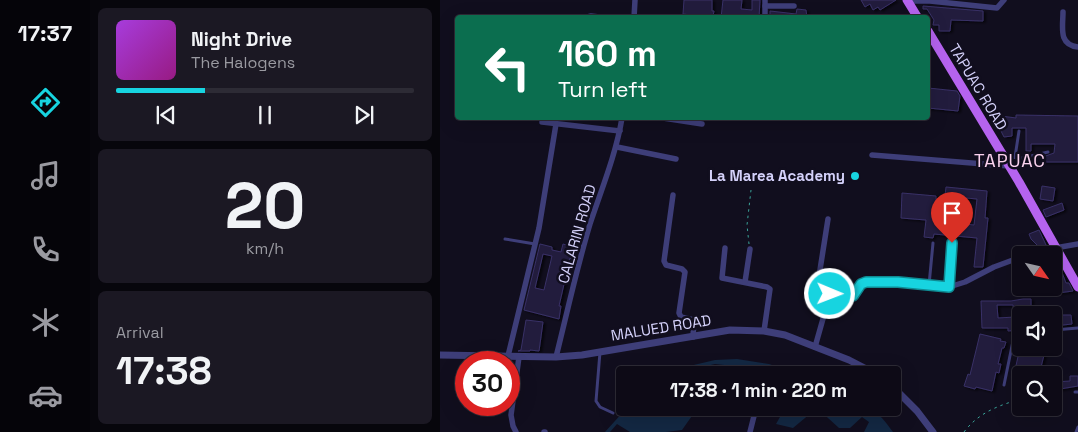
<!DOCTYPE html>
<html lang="en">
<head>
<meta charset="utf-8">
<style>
  body { margin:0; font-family:"Space Grotesk",sans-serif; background:#1b1823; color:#f1f3f6; height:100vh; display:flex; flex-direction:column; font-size:19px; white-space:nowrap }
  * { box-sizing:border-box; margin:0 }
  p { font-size:16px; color:#9a9aa1 }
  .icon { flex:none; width:28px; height:28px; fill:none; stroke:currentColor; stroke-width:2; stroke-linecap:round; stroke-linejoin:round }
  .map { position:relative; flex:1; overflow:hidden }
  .panel { display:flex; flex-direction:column; gap:8px; padding:8px; background:#07060c; width:350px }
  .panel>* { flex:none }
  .hud { position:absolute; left:15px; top:15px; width:475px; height:105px; border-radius:5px; box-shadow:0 5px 20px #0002,0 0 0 1px #2d2b35; background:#0b6e4f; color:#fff; overflow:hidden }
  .needle { width:32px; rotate:124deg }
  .buttons { position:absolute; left:572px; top:246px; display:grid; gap:10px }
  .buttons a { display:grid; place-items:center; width:50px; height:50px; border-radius:5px; background:#0d0a16; box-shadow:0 5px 20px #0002,0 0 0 1px #2d2b35; font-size:25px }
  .speed { position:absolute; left:15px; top:351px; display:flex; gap:10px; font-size:25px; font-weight:700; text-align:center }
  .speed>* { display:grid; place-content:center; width:65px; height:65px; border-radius:50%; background:#0d0a16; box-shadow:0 5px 20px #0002,0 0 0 1px #2d2b35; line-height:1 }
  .speed .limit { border:8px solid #d22; background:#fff; color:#111 }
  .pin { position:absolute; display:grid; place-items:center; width:42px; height:42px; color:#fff; margin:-51px -21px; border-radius:50% 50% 50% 0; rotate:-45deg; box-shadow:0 0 5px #0007 }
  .pin .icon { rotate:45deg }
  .me { position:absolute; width:55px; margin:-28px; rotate:91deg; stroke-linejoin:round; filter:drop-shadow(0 0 4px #0008) }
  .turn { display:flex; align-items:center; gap:18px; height:105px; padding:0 20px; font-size:22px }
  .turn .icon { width:65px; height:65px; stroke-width:2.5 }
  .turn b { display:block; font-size:35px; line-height:42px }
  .big { font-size:38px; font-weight:700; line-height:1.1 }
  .panel .tile { flex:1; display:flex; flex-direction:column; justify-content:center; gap:8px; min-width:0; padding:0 18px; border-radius:8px; background:#1b1823 }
  .panel .dial { align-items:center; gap:0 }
  .dial b { font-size:65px; line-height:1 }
  .song { display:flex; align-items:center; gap:15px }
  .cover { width:60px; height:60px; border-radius:8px; background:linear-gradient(135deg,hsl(280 70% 55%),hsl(310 70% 35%)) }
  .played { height:5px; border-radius:2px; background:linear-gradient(90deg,#17d4e0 30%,#2d2b35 30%) }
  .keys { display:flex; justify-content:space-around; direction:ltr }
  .trip { position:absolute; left:176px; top:366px; width:285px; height:50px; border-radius:5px; background:#0d0a16; box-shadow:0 5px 20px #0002,0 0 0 1px #2d2b35; font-weight:700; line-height:50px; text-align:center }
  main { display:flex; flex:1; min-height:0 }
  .tabs { display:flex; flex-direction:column; width:90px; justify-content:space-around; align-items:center; background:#050409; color:#9a9aa1 }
  .tabs .icon { width:35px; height:35px }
  .tabs .selected { color:#17d4e0 }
  .tabs b { font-size:22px; color:#f1f3f6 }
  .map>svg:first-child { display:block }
  .water { fill:#132843 }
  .building { fill:#221c3d; stroke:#393167; fill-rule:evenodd; filter:url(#shadow) }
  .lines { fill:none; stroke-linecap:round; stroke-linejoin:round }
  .path { stroke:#3aa59a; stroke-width:1; stroke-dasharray:2.5 4; stroke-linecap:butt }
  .service { stroke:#3e3e79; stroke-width:3 }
  .minor { stroke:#3e3e79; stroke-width:5.5 }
  .tertiary { stroke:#3e3e79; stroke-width:7 }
  .primary { stroke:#b563ef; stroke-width:9 }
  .route-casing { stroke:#0f8a92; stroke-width:12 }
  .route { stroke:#17d4e0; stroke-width:9 }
  .poi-dot { fill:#17d4e0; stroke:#110e1e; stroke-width:2 }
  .labels { text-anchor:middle; stroke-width:5; stroke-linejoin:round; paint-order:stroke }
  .street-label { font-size:15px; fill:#d4d1fa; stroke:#110e1e }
  .poi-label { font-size:15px; font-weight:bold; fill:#d4d1fa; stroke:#110e1e; text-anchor:end }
  .quarter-label { font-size:18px; letter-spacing:1px; fill:#fad2ee; stroke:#110e1e }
</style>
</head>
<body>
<main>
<nav class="tabs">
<b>17:37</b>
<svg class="icon selected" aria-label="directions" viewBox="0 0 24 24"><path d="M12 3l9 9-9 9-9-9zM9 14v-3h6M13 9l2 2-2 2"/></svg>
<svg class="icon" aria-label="music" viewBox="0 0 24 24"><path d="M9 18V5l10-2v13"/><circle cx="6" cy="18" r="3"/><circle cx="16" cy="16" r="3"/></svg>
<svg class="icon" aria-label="phone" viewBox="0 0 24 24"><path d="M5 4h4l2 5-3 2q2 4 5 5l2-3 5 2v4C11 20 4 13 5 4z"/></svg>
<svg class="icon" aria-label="climate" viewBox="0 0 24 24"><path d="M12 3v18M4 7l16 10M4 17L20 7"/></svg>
<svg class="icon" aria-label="car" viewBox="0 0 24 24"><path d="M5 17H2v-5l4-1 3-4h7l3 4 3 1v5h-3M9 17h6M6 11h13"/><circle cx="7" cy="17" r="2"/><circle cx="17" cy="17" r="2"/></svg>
</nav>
<section class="panel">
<div class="tile">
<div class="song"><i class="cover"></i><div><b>Night Drive</b><p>The Halogens</p></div></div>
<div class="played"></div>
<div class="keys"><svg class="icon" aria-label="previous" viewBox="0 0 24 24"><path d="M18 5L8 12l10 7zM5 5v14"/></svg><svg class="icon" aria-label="pause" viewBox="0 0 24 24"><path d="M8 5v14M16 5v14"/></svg><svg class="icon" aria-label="next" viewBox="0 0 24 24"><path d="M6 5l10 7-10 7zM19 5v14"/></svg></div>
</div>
<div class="tile dial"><b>20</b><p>km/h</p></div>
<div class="tile"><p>Arrival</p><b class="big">17:38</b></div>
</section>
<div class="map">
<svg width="638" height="432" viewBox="0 0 638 432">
  <defs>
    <filter id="shadow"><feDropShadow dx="2.5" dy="1.5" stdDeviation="1" flood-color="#0009"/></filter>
  </defs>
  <rect width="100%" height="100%" fill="#110e1e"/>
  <g class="water">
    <path d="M297,359L329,364L341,368L340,375H284L286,369L284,365L275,364L236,373L239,375H211L275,360Z"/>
    <path d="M185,392V408H253L254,413L242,430L226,432H190L177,424L170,432H165L184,411L182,394Z"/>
    <path d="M345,408H410L416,411C431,401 445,421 453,432H424L429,422L422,417L410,428H399L377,408L353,428L336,424Z"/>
  </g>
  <g class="building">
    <path d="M244,0H272V11H274L273,16L252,17V15L243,14Z"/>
    <path d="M283,0H302L301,9L312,10V0H320L319,18H281Z"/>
    <path d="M421,0H456L440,10L438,7L433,10L430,4L425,7Z"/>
    <path d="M483,6L543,11V21L511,20L510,31H499V25H493L494,20L487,9H483Z"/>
    <path d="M357,9L366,10L367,18H330V11L356,14Z"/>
    <path d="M488,88L517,91L520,96L518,111L488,108Z"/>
    <path d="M553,115L576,118V115L638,116V162H603V157L614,153L615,144H591V151H586V128H572V136L564,137Z"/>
    <path d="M602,186L615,188L613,201L600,199Z"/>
    <path d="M506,187L547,191L545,218H548L543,267H534L537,238L494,234L493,238L484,237L486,220L461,218L462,193L496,196V201H501L499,221L534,225L537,199L505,196Z"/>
    <path d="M622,203L624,210L606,217L603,210Z"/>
    <path d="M599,230L606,245L599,247L591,239L589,234Z"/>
    <path d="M100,244L112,247V250L121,252L123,244L133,247L132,259L130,258L119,306H121L119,319L84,310ZM103,254L112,256L104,290L95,288Z"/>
    <path d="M621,270L626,283H629L633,291L610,294L609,288H614V272Z"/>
    <path d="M583,299H591V308L581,310V330L568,331V328H542L541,301H571ZM557,305H573L575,317L558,318Z"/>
    <path d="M614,315H631L632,324L614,326Z"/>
    <path d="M86,320L103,322L99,351L90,350V351H78L81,350Z"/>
    <path d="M540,334L561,339L560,341L566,342L564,348H562L558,364H561L559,373L556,372L552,391L536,387L535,389L524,386L528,374L530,375Z"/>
    <path d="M580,348H589L605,351L599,375H581V385L572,383Z"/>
    <path d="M630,376H638V386L614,390V382L630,381Z"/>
  </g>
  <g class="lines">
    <g class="path">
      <path d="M309,244L307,225L311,190"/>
      <path d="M524,432C536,416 552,408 571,402"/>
    </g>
    <g class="service">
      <path d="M567,157L583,158L608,152"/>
      <path d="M575,157L579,131"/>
      <path d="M65,239L95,244"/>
      <path d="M489,285L493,243"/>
      <path d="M509,287L512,243"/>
      <path d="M593,311L594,315"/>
      <path d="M614,330L638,328"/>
      <path d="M160,352L156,401L160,407L173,413"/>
      <path d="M564,385L573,341L576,337L581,335"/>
      <path d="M635,392H638"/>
      <path d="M636,432L638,427"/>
    </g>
    <g class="minor">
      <path d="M468,1H490L557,8L564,0"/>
      <path d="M325,6H354"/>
      <path d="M623,12C623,27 618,45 638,47"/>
      <path d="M144,18L151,16L168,18"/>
      <path d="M194,18L195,0"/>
      <path d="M325,18V0"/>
      <path d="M223,118L262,124"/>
      <path d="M102,122L180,131"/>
      <path d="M177,147L236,159"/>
      <path d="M432,155L569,166"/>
      <path d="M233,195L224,261L226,265L242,269L245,272L239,313L241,317L254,320L253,337"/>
      <path d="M388,219L377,289C385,295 402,297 413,296L421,284L426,282H458L509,287L525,282L554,267L581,257"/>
      <path d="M285,248L282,278L327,287L330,289L324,331"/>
      <path d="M587,255L615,248L638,244"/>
      <path d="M305,282L310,249"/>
      <path d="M375,347L390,294"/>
      <path d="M68,356L99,228L116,124"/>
      <path d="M116,357C127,313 137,267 150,224C162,188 176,154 182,118"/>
      <path d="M76,432L73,426L71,415L79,357"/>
      <path d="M104,432H105"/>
      <path d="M310,432L316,408"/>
    </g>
    <g class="tertiary">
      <path d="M0,355L116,357L142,355L290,330L324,331L345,335L409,360L438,375"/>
      <path d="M452,386L477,411L493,432"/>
    </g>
    <g class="primary">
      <path d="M467,0L478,18"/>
      <path d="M488,31L579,182L638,287"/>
    </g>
  </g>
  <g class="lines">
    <defs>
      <path id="route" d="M390,294L413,296L421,284L426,282H458L509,287L512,243"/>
    </defs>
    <use href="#route" class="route-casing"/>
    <use href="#route" class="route"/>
  </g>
  <circle class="poi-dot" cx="415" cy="176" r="5"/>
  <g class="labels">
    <g class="street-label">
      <text transform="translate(538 87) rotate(59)" y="5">TAPUAC ROAD</text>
      <text transform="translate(137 234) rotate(-74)" y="5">CALARIN ROAD</text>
      <text transform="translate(221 328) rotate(-9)" y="5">MALUED ROAD</text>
    </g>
    <g class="poi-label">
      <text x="405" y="181">La Marea Academy</text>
    </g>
    <g class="quarter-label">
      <text x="570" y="167">TAPUAC</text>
    </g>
  </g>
</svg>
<div class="buttons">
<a><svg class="needle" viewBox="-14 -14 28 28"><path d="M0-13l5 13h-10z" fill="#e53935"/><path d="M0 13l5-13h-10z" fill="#9a9aa1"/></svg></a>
<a><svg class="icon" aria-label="sound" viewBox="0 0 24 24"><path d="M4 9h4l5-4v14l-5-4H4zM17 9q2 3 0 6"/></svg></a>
<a><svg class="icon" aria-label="search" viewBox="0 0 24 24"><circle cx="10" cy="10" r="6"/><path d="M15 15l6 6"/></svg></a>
</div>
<div class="speed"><div class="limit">30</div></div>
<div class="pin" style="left:512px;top:243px;background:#d93025"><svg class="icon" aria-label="arrive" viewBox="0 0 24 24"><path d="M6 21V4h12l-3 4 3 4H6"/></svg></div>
<svg class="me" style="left:390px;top:294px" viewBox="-20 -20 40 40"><circle r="17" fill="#17d4e0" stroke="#fff" stroke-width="3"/><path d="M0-11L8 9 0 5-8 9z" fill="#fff"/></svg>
<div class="trip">17:38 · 1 min · 220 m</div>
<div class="hud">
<div class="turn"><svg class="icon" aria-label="left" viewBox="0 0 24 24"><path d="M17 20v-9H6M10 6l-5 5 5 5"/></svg><div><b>160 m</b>Turn left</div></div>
</div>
</div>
</main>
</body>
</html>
